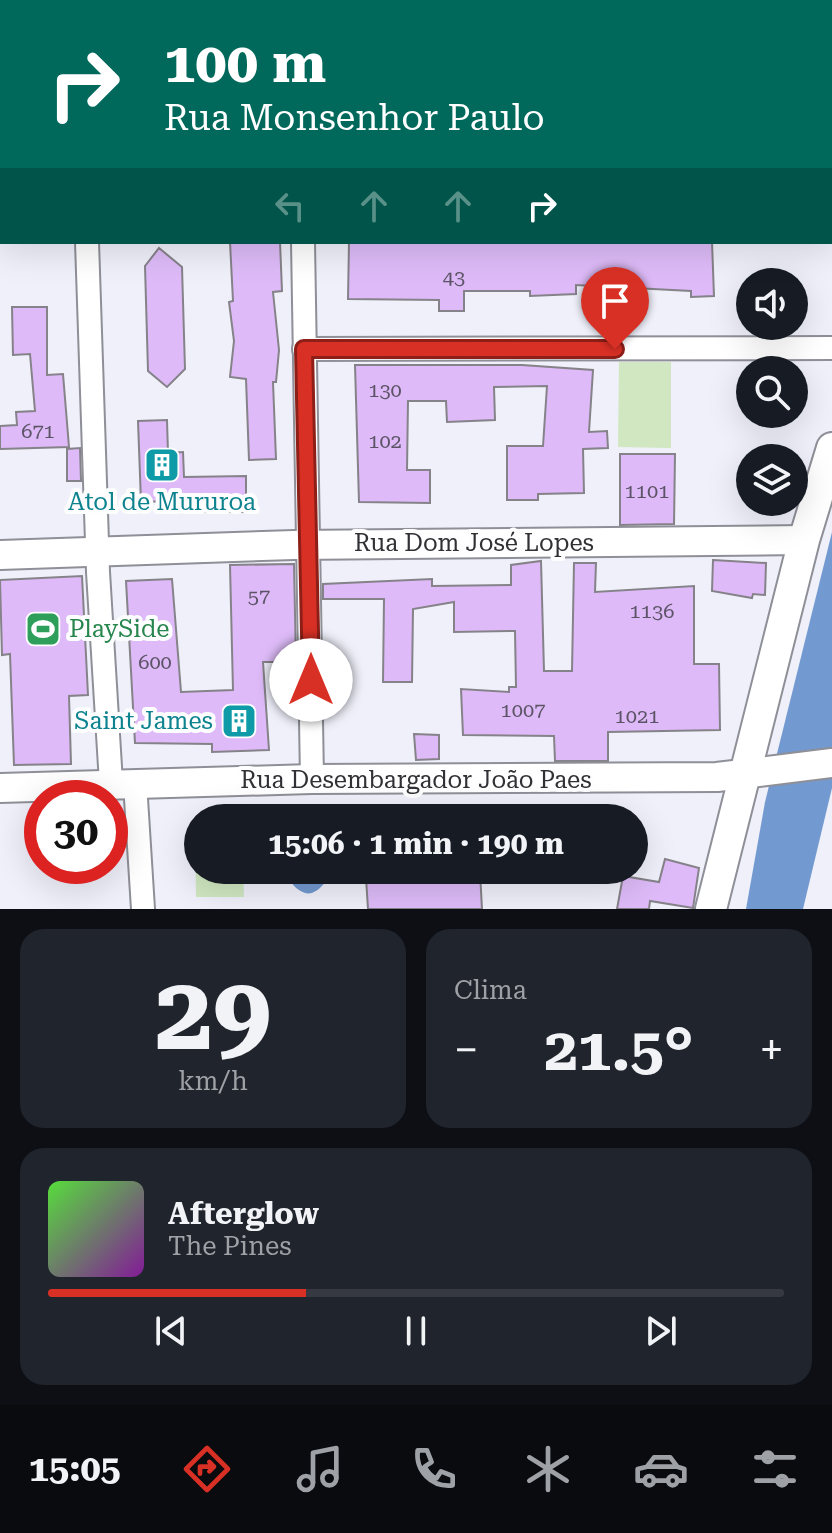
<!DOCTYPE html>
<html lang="pt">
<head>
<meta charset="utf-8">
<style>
  body { margin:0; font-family:"Roboto Serif",serif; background:#20242c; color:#f1f3f6; height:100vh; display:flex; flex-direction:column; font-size:30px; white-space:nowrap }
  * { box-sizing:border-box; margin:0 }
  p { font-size:26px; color:#9ea1a6 }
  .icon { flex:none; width:44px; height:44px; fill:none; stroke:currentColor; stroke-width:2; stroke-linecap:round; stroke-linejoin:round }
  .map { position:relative; height:909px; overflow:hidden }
  .drawer { display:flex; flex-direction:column; gap:20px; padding:20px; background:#0d0f14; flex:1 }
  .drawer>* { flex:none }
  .top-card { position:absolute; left:0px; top:0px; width:832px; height:244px; box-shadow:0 8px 32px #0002; background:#00695c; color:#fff; overflow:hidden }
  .fabs { position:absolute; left:736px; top:268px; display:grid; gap:16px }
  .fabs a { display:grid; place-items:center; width:72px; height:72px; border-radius:50%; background:#171b24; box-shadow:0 8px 32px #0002; font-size:40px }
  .speed { position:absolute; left:24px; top:780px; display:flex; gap:16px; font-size:40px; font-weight:700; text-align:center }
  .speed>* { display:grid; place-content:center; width:104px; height:104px; border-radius:50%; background:#171b24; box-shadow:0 8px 32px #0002; line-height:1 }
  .speed .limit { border:12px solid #d22; background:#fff; color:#111 }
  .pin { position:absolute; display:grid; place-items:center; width:68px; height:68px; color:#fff; margin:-82px -34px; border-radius:50% 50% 50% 0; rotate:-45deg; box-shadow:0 0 8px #0007 }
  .pin .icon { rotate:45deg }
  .me { position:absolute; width:88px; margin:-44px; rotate:0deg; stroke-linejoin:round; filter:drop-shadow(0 0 6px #0008) }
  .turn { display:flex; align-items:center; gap:28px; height:168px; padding:0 32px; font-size:36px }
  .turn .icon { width:104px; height:104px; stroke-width:2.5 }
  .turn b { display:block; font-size:56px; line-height:68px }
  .lanes { display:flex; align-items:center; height:76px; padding:0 32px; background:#0003; justify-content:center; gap:40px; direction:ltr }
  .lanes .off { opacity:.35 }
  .big { font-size:60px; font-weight:700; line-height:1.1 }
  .drawer .card { flex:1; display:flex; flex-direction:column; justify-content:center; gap:12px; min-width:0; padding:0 28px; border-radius:24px; background:#20242c }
  .drawer .dial { align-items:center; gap:0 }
  .dial b { font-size:104px; line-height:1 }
  .song { display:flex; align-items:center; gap:24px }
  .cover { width:96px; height:96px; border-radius:12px; background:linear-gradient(135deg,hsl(110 70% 55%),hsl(290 70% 35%)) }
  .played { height:8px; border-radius:4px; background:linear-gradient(90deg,#d93025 35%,#363941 35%) }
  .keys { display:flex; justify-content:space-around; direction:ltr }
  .heat { display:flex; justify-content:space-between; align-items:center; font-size:44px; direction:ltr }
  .drawer .tiles { flex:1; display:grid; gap:20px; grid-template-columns:1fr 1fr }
  .card:last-child { grid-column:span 2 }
  .trip { position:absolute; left:184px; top:804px; width:464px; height:80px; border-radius:40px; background:#171b24; box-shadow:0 8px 32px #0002; font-weight:700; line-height:80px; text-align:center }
  .dock { display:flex; height:128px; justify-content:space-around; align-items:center; background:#090b0e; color:#9ea1a6 }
  .dock .icon { width:56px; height:56px }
  .dock .on { color:#d93025 }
  .dock b { font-size:36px; color:#f1f3f6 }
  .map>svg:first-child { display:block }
  .green { fill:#d0e7c1 }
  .water { fill:#739ad0 }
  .building { fill:#debbf8; stroke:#868289; stroke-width:2 }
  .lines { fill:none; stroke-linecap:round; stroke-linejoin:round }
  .minor-casing { stroke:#8e8f97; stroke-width:26 }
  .tertiary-casing { stroke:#8e8f97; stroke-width:32 }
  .secondary-casing { stroke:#8e8f97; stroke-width:34 }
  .path { stroke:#b2b2bb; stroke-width:4; stroke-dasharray:6 4; stroke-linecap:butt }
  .minor { stroke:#fff; stroke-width:22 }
  .tertiary { stroke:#fff; stroke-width:28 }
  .secondary { stroke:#fff; stroke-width:30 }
  .route-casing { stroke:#8d1f18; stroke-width:20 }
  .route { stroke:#d93025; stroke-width:14 }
  .labels { text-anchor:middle; stroke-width:8; stroke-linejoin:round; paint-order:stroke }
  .number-label { font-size:20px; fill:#5c5466 }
  .culture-label { font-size:24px; fill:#0d838f; stroke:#fefefe }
  .street-label { font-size:24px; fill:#313135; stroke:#fefefe }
  .leisure-label { font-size:24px; fill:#27864d; stroke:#fefefe; text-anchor:start }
</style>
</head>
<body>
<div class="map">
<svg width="832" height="909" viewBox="0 0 832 909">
  <rect width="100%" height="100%" fill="#eff0fa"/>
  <g class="green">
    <path d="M112,0H810L811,2H124Z"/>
    <path d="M619,362H671V448L618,447Z"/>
    <path d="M195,822H198V870H243L244,897H196Z"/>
  </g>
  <g class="water">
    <path d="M832,532V788L803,909H746L765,802Z"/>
    <path d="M281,870H335C326,879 316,902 299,890C291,885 288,875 281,870Z"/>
  </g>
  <g class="building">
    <path d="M230,242H280L282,291L273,292L279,350L276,382H273L276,459L249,460L246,379L230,377L234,341L229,302L233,301Z"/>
    <path d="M349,242H712L714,296L691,297V291L576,285V294L530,296V291H464V311H439V300L348,299Z"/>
    <path d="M159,248L182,267L185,369L167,387L148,371L145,266Z"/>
    <path d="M12,307H47V375L63,374L69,447L0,449V426L17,425L16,412L35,411L30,354L13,355Z"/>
    <path d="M355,365H522L593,370L589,432L607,431L608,448L583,449L584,493L538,494V500H507V446H543L547,386L494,387L495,420L447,422L446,401H408L407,470H430V503L359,502Z"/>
    <path d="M167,420L168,453L183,452L184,477L246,476V512H200V500L141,502L138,421Z"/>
    <path d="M80,448L81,481H67V449Z"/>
    <path d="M620,454H675L674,524L620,525Z"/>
    <path d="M713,560L766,563L765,595L753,594L752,598L712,591Z"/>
    <path d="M541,561L544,671H572L574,563H596L595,592L694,586V664H719L720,730L608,732V761H555L554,736L463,735L461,689L509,692V687H516L515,631L454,632V602L413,609L412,682H383L384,599H323V584L432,579V586L511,585V565Z"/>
    <path d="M294,564L296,662H263L269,750L212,752V744L135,743L126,581L172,579L181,692L233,690L230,565Z"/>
    <path d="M82,576L88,695L69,696L71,764L14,765L10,654L2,655L0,580Z"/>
    <path d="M414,734L439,735V759L416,760Z"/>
    <path d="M665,859L699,868L693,908L650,901L649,909H617L623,876L659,882Z"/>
    <path d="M480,872L482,909H368L366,878Z"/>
  </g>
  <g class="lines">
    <defs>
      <g id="minor">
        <path d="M87,242L98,572L111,783"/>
        <path d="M303,242L312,779"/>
        <path d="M304,349L832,348"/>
        <path d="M135,783L143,909"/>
      </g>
      <g id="tertiary">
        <path d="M0,25L2,26"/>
        <path d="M830,164H832"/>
        <path d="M0,555L294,545L804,540"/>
        <path d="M0,788L312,779L717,777L832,763"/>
      </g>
      <path id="secondary" d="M711,909L804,540L832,448"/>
    </defs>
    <use href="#minor" class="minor-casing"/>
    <use href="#tertiary" class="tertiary-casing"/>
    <use href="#secondary" class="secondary-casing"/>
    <g class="path">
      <path d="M332,0V2"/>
      <path d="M723,0L724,2"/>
      <path d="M302,2L305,0"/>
    </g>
    <use href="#minor" class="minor"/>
    <use href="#tertiary" class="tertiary"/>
    <use href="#secondary" class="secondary"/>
  </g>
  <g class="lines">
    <defs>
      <path id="route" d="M311,680L304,349H615"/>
    </defs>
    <use href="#route" class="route-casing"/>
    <use href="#route" class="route"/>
  </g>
  <defs>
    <symbol id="building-square" viewBox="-11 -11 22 22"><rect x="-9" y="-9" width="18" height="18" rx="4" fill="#0f9aa8" stroke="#fefefe"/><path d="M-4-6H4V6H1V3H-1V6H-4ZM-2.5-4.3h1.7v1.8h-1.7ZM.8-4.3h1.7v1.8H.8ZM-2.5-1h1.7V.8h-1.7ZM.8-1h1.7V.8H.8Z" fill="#fff"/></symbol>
    <symbol id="stadium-square" viewBox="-11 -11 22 22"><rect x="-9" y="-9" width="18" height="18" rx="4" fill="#2e9e5b" stroke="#fefefe"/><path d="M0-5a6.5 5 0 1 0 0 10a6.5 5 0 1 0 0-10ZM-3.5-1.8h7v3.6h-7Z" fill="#fff"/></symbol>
  </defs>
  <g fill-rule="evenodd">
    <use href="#building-square" x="142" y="445" width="40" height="40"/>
    <use href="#stadium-square" x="23" y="609" width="40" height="40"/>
    <use href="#building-square" x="219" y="701" width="40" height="40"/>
  </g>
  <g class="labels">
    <g class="number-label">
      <text x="454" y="284">43</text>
      <text x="385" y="397">130</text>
      <text x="38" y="438">671</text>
      <text x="385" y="448">102</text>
      <text x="647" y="498">1101</text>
      <text x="259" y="603">57</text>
      <text x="652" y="618">1136</text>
      <text x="155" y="669">600</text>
      <text x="523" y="717">1007</text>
      <text x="637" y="723">1021</text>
    </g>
    <g class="culture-label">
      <text x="162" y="510">Atol de Mururoa</text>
      <text x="213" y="729" text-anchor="end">Saint James</text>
    </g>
    <g class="street-label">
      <text x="474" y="551">Rua Dom José Lopes</text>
      <text x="416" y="788">Rua Desembargador João Paes</text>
    </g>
    <g class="leisure-label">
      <text x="69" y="637">PlaySide</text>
    </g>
  </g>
</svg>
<div class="fabs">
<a><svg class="icon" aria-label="sound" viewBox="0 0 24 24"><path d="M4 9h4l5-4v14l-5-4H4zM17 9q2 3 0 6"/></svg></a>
<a><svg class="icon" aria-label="search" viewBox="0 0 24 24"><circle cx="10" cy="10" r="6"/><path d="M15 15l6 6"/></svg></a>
<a><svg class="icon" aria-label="layers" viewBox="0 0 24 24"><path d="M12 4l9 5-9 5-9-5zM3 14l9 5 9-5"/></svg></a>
</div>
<div class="speed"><div class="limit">30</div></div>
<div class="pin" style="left:615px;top:349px;background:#d93025"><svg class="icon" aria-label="arrive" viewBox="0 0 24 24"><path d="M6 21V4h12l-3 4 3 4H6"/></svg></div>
<svg class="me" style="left:311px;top:680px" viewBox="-20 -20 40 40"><circle r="19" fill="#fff"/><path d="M0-13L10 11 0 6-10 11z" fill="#d93025"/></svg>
<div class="trip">15:06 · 1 min · 190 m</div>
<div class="top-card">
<div class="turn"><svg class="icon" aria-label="right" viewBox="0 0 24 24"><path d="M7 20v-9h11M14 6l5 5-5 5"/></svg><div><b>100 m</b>Rua Monsenhor Paulo</div></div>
<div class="lanes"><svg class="icon off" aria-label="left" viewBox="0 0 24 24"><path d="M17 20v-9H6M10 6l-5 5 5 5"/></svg><svg class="icon off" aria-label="ahead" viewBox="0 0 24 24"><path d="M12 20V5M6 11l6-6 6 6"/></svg><svg class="icon off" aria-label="ahead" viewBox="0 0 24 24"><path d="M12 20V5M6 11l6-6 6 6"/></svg><svg class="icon" aria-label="right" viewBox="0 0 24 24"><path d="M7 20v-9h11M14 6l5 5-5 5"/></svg></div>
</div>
</div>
<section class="drawer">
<div class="tiles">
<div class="card dial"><b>29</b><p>km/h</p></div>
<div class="card"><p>Clima</p>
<div class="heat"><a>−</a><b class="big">21.5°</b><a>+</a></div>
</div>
<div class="card">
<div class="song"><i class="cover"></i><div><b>Afterglow</b><p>The Pines</p></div></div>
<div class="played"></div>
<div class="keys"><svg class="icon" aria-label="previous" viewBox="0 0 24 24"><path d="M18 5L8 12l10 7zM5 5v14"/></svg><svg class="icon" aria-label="pause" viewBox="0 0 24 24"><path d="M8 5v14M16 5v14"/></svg><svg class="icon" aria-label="next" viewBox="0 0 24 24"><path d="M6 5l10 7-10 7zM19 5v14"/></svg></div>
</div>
</div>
</section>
<nav class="dock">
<b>15:05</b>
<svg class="icon on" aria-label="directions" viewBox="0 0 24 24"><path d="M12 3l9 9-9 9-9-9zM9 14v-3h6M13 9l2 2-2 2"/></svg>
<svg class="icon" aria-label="music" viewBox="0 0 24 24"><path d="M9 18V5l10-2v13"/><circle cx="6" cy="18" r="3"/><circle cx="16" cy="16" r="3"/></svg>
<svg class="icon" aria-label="phone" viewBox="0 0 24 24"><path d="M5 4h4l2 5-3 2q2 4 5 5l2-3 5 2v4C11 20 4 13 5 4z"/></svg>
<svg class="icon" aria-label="climate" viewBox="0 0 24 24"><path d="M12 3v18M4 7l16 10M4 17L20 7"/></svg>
<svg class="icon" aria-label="car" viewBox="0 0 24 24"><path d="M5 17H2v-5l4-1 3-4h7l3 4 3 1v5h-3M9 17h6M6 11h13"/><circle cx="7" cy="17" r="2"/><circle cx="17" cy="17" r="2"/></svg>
<svg class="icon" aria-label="filters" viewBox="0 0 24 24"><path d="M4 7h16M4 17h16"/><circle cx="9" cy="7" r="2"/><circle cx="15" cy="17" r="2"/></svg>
</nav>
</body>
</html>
